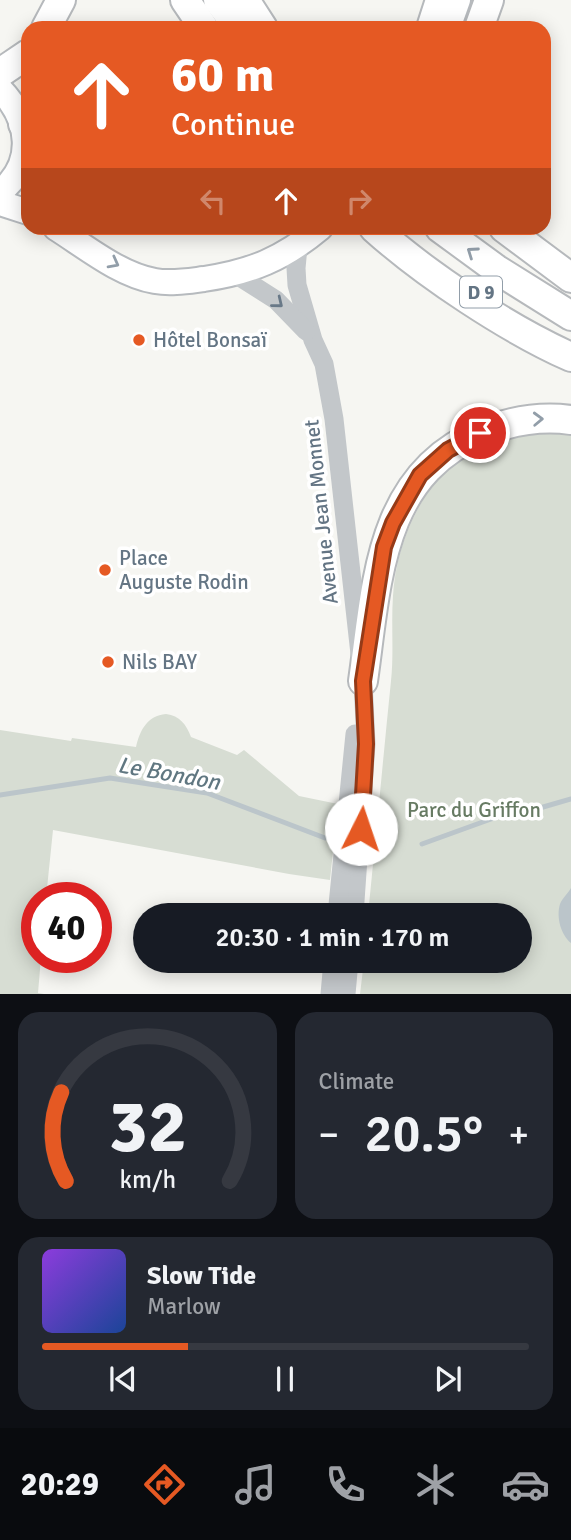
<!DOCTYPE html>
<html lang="en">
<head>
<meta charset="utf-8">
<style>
  body { margin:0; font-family:Signika,sans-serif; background:#242831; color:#f1f3f6; height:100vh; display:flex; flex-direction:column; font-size:26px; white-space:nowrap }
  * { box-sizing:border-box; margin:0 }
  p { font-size:23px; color:#9ea1a6 }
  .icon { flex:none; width:38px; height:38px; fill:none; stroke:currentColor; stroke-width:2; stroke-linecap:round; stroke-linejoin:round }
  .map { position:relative; height:994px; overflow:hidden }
  .drawer { display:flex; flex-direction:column; gap:18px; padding:18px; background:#0d0f14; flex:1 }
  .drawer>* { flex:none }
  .hud { position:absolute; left:21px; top:21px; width:530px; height:214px; border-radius:21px; box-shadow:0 4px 18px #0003; background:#e55923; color:#fff; overflow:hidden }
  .speed { position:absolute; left:21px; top:882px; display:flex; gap:14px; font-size:35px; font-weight:700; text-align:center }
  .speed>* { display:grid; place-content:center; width:91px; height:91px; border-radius:50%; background:#171b24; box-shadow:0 4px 18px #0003; line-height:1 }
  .speed .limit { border:10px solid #d22; background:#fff; color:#111 }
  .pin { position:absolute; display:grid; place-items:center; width:60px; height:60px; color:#fff; margin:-30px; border:4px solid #fff; border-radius:50%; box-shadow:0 2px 7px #0007 }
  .me { position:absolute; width:77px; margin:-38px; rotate:4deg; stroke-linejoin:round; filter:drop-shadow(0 0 5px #0008) }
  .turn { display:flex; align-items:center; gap:24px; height:147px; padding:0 35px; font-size:32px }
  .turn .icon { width:91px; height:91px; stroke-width:2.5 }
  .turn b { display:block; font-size:49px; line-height:60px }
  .lanes { display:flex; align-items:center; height:66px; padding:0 35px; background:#0003; justify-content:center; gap:35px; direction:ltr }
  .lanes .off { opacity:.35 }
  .big { font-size:52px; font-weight:600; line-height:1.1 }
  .drawer .tile { flex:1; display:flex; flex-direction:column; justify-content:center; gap:10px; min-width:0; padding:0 24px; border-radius:21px; background:#242831 }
  .drawer .dial { align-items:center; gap:0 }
  .dial svg { height:182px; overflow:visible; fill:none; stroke:#363941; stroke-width:7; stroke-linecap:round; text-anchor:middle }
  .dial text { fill:#f1f3f6; stroke:none }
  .song { display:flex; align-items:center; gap:21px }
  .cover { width:84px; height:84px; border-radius:10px; background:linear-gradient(135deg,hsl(270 70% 55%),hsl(220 70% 35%)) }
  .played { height:7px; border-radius:4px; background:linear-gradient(90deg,#e55923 30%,#363941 30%) }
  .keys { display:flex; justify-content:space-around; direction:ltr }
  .heat { display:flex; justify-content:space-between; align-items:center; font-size:38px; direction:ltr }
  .drawer .tiles { flex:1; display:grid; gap:18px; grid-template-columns:1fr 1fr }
  .tile:last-child { grid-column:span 2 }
  .trip { position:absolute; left:133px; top:903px; width:399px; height:70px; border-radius:35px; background:#171b24; box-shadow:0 4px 18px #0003; font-weight:600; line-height:70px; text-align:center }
  .tab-bar { display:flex; height:112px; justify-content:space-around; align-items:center; background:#090b0e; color:#9ea1a6 }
  .tab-bar .icon { width:49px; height:49px }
  .tab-bar .current { color:#e55923 }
  .tab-bar b { font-size:32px; color:#f1f3f6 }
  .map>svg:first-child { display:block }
  .green { fill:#d7ddd3 }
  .water { fill:#bbc5ca }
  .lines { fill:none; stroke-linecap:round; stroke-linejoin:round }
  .stream { stroke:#bbc5ca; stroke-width:5 }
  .major-casing { stroke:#b6babe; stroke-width:28 }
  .highway-casing { stroke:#b6b9bc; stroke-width:32 }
  .minor { stroke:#c3c7ca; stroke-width:19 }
  .major { stroke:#fff; stroke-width:24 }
  .highway { stroke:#fff; stroke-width:28 }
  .oneway { stroke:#929ea9 }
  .oneway2 { stroke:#697988 }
  .route-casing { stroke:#953a17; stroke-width:18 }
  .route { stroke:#e55923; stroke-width:12 }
  .poi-dot { fill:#e55923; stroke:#fff; stroke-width:2.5 }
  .labels { text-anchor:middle; stroke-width:7; stroke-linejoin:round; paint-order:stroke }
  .shield { fill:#fff; stroke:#929ea9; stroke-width:2 }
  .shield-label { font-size:19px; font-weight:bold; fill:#647584 }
  .poi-label { font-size:21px; fill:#647584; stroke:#fff; text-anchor:start }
  .street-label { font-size:21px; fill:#647584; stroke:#fff }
  .park-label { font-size:21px; fill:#677b63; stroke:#fff }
  .water-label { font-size:23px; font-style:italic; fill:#607781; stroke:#fff }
</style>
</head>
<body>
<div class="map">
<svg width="571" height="994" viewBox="0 0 571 994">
  <rect width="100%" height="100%" fill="#f6f6f2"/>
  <g class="green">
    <path d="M549,432L571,433V994H360L364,961H520V915H368C376,837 383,759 391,681C394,653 391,624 393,596C396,541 425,474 477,449C499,438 525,436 549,432Z"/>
    <path d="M166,714C180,716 186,724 191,737L237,755L244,750L299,796L338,804L330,880L289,874L53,830L46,898H37V957H41L38,993L44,994H0V730L71,741L72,738L136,747C140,730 147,716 166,714Z"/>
  </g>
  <path class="water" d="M571,888V943C561,935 556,917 560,904C562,899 568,893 571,888Z"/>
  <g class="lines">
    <g class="stream">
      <path d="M0,795L110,778L207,793L325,838"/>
      <path d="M526,812L571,799"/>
      <path d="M422,844L491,819"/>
    </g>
    <defs>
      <g id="major">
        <path d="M448,28L458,0"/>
        <path d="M0,89C30,120 36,163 0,192"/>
        <path d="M0,203L28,212"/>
        <path d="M56,228C86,247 120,275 155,281C171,284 188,281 204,279C251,272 283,259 320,228"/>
      </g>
      <g id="highway">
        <path d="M185,0L204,28"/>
        <path d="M218,0L239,28"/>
        <path d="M245,0L263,28"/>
        <path d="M46,28L61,0"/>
        <path d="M431,28L440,0"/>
        <path d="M479,28L489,0"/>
        <path d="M0,73L28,54"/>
        <path d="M23,124L28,115"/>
        <path d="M374,228C425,274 508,329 571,357"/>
        <path d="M440,228L496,269L571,316"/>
        <path d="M504,228L571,278"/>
        <path d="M363,681C377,584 378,474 483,432C511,421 541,416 571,420"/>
      </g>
    </defs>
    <use href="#major" class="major-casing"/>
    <use href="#highway" class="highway-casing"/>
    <g class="minor">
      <path d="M298,247L296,268L297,285L313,340L324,364L334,419L363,681L366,744L354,915"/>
      <path d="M235,274L276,300L306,331"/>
      <path d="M337,915L355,734"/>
      <path d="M330,994L333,961"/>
      <path d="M346,994L349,961"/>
    </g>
    <use href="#major" class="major"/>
    <use href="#highway" class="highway"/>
  </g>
  <defs><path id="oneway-chevron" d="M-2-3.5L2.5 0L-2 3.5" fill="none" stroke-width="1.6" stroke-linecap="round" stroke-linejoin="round" transform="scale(1.75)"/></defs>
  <g class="oneway">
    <use href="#oneway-chevron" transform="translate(472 252) rotate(-145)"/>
    <use href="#oneway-chevron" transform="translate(114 263) rotate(28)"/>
    <use href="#oneway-chevron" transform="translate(538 419) rotate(-2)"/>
  </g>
  <use class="oneway2" href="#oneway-chevron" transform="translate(278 303) rotate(39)"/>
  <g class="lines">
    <defs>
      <path id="route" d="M361,829L366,744L363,681L384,547L393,523L420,475L448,450L480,433"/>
    </defs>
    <use href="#route" class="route-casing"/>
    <use href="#route" class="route"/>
  </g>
  <g class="poi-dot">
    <circle cx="139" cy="340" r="7"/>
    <circle cx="105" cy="570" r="7"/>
    <circle cx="108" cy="662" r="7"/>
  </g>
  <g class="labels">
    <rect class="shield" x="460" y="276.5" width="42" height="31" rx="5"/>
    <g class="shield-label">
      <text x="481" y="299">D 9</text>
    </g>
    <g class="poi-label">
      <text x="153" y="347">Hôtel Bonsaï</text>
      <text x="119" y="565">Place<tspan x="119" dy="24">Auguste Rodin</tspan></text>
      <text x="122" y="669">Nils BAY</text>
    </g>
    <g class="street-label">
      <text transform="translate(321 512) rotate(-96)" y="7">Avenue Jean Monnet</text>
    </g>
    <g class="park-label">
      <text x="474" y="817">Parc du Griffon</text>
    </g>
    <g class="water-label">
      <text transform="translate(169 773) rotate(10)" y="8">Le Bondon</text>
    </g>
  </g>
</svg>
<div class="speed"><div class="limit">40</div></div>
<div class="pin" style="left:480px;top:433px;background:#d93025"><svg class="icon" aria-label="arrive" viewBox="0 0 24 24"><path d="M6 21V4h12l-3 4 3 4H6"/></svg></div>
<svg class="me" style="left:361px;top:829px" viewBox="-20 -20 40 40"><circle r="19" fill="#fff"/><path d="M0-13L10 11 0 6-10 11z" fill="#e55923"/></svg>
<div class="trip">20:30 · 1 min · 170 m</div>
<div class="hud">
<div class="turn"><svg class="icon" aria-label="ahead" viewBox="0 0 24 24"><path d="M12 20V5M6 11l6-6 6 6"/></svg><div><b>60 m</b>Continue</div></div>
<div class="lanes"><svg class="icon off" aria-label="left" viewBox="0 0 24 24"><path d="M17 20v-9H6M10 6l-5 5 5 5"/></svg><svg class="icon" aria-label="ahead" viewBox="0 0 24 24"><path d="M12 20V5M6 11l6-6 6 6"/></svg><svg class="icon off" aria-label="right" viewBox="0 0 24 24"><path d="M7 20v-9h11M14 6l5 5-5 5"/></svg></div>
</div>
</div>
<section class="drawer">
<div class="tiles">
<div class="tile dial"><svg viewBox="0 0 100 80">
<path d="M14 69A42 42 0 1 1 86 69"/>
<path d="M14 69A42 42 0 0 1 12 30" stroke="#e55923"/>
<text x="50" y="56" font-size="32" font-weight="700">32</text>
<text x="50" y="72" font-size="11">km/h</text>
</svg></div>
<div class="tile"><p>Climate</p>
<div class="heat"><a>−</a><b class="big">20.5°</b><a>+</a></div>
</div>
<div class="tile">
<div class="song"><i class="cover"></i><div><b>Slow Tide</b><p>Marlow</p></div></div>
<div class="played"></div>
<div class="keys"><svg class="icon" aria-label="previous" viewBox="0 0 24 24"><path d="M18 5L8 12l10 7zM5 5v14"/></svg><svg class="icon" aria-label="pause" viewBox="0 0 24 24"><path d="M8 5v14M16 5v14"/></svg><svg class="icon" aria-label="next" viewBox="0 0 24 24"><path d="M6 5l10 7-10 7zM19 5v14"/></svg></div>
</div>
</div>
</section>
<nav class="tab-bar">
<b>20:29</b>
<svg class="icon current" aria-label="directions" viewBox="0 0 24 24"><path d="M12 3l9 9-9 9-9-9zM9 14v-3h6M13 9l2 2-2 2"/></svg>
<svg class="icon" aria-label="music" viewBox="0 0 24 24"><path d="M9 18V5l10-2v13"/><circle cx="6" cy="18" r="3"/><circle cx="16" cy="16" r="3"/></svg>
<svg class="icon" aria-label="phone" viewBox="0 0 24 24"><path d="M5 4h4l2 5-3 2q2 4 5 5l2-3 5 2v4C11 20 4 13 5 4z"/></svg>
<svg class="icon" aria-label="climate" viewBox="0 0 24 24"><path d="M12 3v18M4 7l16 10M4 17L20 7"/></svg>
<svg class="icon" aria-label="car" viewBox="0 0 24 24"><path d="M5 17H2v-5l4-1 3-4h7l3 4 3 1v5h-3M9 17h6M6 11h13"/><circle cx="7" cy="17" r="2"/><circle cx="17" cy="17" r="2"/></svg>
</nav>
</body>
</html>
